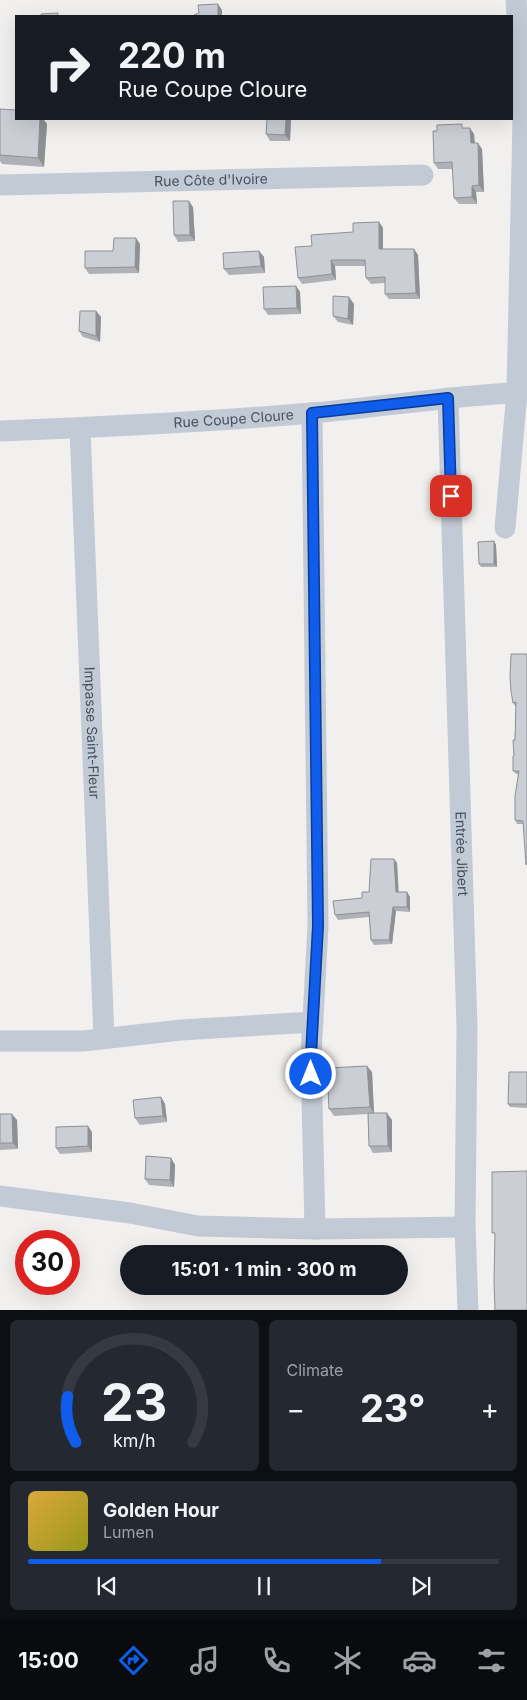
<!DOCTYPE html>
<html lang="en">
<head>
<meta charset="utf-8">
<style>
  body { margin:0; font-family:Inter,sans-serif; background:#242831; color:#f1f3f6; height:100vh; display:flex; flex-direction:column; font-size:19px; white-space:nowrap }
  * { box-sizing:border-box; margin:0 }
  p { font-size:16px; color:#9ea1a6 }
  .icon { flex:none; width:28px; height:28px; fill:none; stroke:currentColor; stroke-width:2; stroke-linecap:round; stroke-linejoin:round }
  .map { position:relative; height:1310px; overflow:hidden }
  .details { display:flex; flex-direction:column; gap:10px; padding:10px; background:#0d0f14; flex:1 }
  .details>* { flex:none }
  .guide { position:absolute; left:15px; top:15px; width:498px; height:105px; border-radius:0px; box-shadow:0 5px 20px #0002; background:#171b24; color:#f1f3f6; overflow:hidden }
  .speed { position:absolute; left:15px; top:1230px; display:flex; gap:10px; font-size:25px; font-weight:700; text-align:center }
  .speed>* { display:grid; place-content:center; width:65px; height:65px; border-radius:50%; background:#171b24; box-shadow:0 5px 20px #0002; line-height:1 }
  .speed .limit { border:8px solid #d22; background:#fff; color:#111 }
  .pin { position:absolute; display:grid; place-items:center; width:42px; height:42px; color:#fff; margin:-21px; border-radius:10px; box-shadow:0 2px 8px #0006 }
  .me { position:absolute; width:55px; margin:-28px; rotate:0deg; stroke-linejoin:round; filter:drop-shadow(0 0 4px #0008) }
  .turn { display:flex; align-items:center; gap:18px; height:105px; padding:0 20px; font-size:22px }
  .turn .icon { width:65px; height:65px; stroke-width:2.5 }
  .turn b { display:block; font-size:35px; line-height:42px }
  .big { font-size:38px; font-weight:700; line-height:1.1 }
  .details .widget { flex:1; display:flex; flex-direction:column; justify-content:center; gap:8px; min-width:0; padding:0 18px; border-radius:8px; background:#242831 }
  .details .dial { align-items:center; gap:0 }
  .dial svg { height:130px; overflow:visible; fill:none; stroke:#363941; stroke-width:7; stroke-linecap:round; text-anchor:middle }
  .dial text { fill:#f1f3f6; stroke:none }
  .song { display:flex; align-items:center; gap:15px }
  .cover { width:60px; height:60px; border-radius:8px; background:linear-gradient(135deg,hsl(40 70% 55%),hsl(60 70% 35%)) }
  .played { height:5px; border-radius:2px; background:linear-gradient(90deg,#105ceb 75%,#363941 75%) }
  .keys { display:flex; justify-content:space-around; direction:ltr }
  .heat { display:flex; justify-content:space-between; align-items:center; font-size:28px; direction:ltr }
  .details .tiles { flex:1; display:grid; gap:10px; grid-template-columns:1fr 1fr }
  .widget:last-child { grid-column:span 2 }
  .trip { position:absolute; left:120px; top:1245px; width:288px; height:50px; border-radius:25px; background:#171b24; box-shadow:0 5px 20px #0002; font-weight:700; line-height:50px; text-align:center }
  .tabs { display:flex; height:80px; justify-content:space-around; align-items:center; background:#090b0e; color:#9ea1a6 }
  .tabs .icon { width:35px; height:35px }
  .tabs .current { color:#105ceb }
  .tabs b { font-size:22px; color:#f1f3f6 }
  .map>svg:first-child { display:block }
  .lines { fill:none; stroke-linecap:round; stroke-linejoin:round }
  .street { stroke:#c2cad5; stroke-width:21 }
  .wall { fill:#afb1b7 }
  .shaded-wall { fill:#8e9095 }
  .building { fill:#cbced5; stroke:#8e9095 }
  .route-casing { stroke:#0a3c99; stroke-width:12 }
  .route { stroke:#105ceb; stroke-width:9 }
  .labels { text-anchor:middle; stroke-width:4; stroke-linejoin:round; paint-order:stroke }
  .street-label { font-size:14px; fill:#46515e; stroke:#fff }
</style>
</head>
<body>
<div class="map">
<svg width="527" height="1310" viewBox="0 0 527 1310">
  <rect width="100%" height="100%" fill="#f2f0ef"/>
  <g class="lines">
    <g class="street">
      <path id="s1" d="M0,185L423,175"/>
      <path id="s2" d="M448,398L467,1028L465,1227L468,1310"/>
      <path d="M312,413L318,926L311,1055L315,1229"/>
      <path id="s3" d="M80,428L104,1038"/>
      <path id="s4" d="M0,431C104,427 208,422 311,413C383,407 455,395 527,392"/>
      <path d="M505,528L517,392L523,119L516,0"/>
      <path d="M0,1041H83L181,1030L313,1022"/>
      <path d="M0,1196L130,1213L198,1226L315,1229L465,1227"/>
    </g>
  </g>
  <g class="wall">
    <path d="M0,109L16,119H43L47,124L44,167L2,164L0,161Z"/>
    <path d="M267,119H291L290,141H270L266,134Z"/>
    <path d="M465,128L474,134L475,143L482,149L484,192H476L477,204H459L454,198L453,169H438L434,163Z"/>
    <path d="M193,207L195,241L178,242L174,235Z"/>
    <path d="M379,222L383,228V249H414L418,255L420,299H389L385,294V283L371,284L366,278V266H335L336,280L302,284L298,278L312,246L353,232Z"/>
    <path d="M140,244L139,273L89,274L85,268L113,251Z"/>
    <path d="M259,251L264,257L265,273L229,275L224,269Z"/>
    <path d="M296,286L300,292L301,314L268,315L264,309Z"/>
    <path d="M354,304L353,325L338,322L333,316Z"/>
    <path d="M96,311L101,317L100,342L83,337L79,331Z"/>
    <path d="M494,541L496,545L497,567H481L479,564Z"/>
    <path d="M527,654L523,824H517L515,820L518,774H516L513,771L514,756L516,706H515L513,703Z"/>
    <path d="M394,859L397,863L398,892H407L410,897V912L396,911L392,944L374,945L371,940L369,917L338,920L335,915L362,898L369,892Z"/>
    <path d="M372,1072L374,1113L392,1120V1152L373,1153L369,1146L368,1114L334,1116L329,1109Z"/>
    <path d="M527,1072V1108L510,1107L508,1104Z"/>
    <path d="M161,1097L165,1104L167,1122L140,1125L135,1118Z"/>
    <path d="M0,1114L17,1120L18,1149L0,1150Z"/>
    <path d="M92,1132V1152L60,1154L56,1148Z"/>
    <path d="M171,1158L175,1165L174,1187L149,1185L145,1179Z"/>
  </g>
  <g class="shaded-wall">
    <path d="M218,4L222,10V16H218Z"/>
    <path d="M40,119H43L47,124L44,167L38,158Z"/>
    <path d="M286,119H291L290,141L285,135Z"/>
    <path d="M470,128L474,134L475,149L471,143Z"/>
    <path d="M478,143L482,149L484,192L479,185Z"/>
    <path d="M472,186L476,192L477,204L472,197Z"/>
    <path d="M189,201L193,207L195,241L190,235Z"/>
    <path d="M379,222L383,228V255L379,249Z"/>
    <path d="M136,238L140,244L139,273L135,267Z"/>
    <path d="M414,249L418,255L420,299L416,293Z"/>
    <path d="M259,251L264,257L265,273L261,266Z"/>
    <path d="M331,260L335,266L336,280L332,274Z"/>
    <path d="M296,286L300,292L301,314L297,308Z"/>
    <path d="M349,297L354,304L353,325L348,319Z"/>
    <path d="M96,311L101,317L100,342L96,336Z"/>
    <path d="M494,541L496,545L497,567L494,564Z"/>
    <path d="M394,859L397,863L399,897L396,892Z"/>
    <path d="M407,892L410,897V912L407,907Z"/>
    <path d="M393,907L396,911L392,944L389,940Z"/>
    <path d="M367,1066L372,1072L374,1114L370,1107Z"/>
    <path d="M161,1097L165,1104L167,1122L163,1116Z"/>
    <path d="M387,1113L392,1120V1152L388,1146Z"/>
    <path d="M12,1114L17,1120L18,1149L13,1143Z"/>
    <path d="M88,1126L92,1132V1152L88,1146Z"/>
    <path d="M171,1158L175,1165L174,1187L170,1180Z"/>
  </g>
  <g class="building">
    <path d="M218,4V16H194V15L199,13L198,5Z"/>
    <path d="M58,13V16H41V14Z"/>
    <path d="M0,109L16,110V119H40L38,158L0,155Z"/>
    <path d="M267,119H286L285,135L266,134Z"/>
    <path d="M462,124V128H470L471,143H478L479,185L472,186V197L454,198L452,162L434,163L433,131H437V125Z"/>
    <path d="M173,201H189L190,235H174Z"/>
    <path d="M379,222V249H414L416,293L385,294V277L366,278L365,260H331L332,274L298,278L295,247L312,246L311,235L353,232V223Z"/>
    <path d="M114,238H136L135,267L85,268V251H113Z"/>
    <path d="M259,251L261,266L224,269L223,253Z"/>
    <path d="M296,286L297,308L264,309L263,287Z"/>
    <path d="M333,296L349,297L348,319L333,316Z"/>
    <path d="M80,311H96V336L79,331Z"/>
    <path d="M494,541V564H479L478,542Z"/>
    <path d="M511,654H527V861L526,865L523,821L515,820V796L519,771H513V756H514L513,740H515L516,702L513,703L511,691L510,678Z"/>
    <path d="M371,859H394L396,892H407V907H393L389,940H371L369,912L335,915L333,901L362,898V892H369Z"/>
    <path d="M367,1066L370,1107L329,1109L327,1068Z"/>
    <path d="M509,1072H527V1104H508Z"/>
    <path d="M161,1097L163,1116L135,1118L133,1100Z"/>
    <path d="M368,1113H387L388,1146H369Z"/>
    <path d="M0,1114H12L13,1143H0Z"/>
    <path d="M88,1126V1146L56,1148V1127Z"/>
    <path d="M146,1156L171,1158L170,1180L145,1179Z"/>
    <path d="M527,1171V1310H495L494,1282L495,1233H492V1172Z"/>
  </g>
  <g class="lines">
    <defs>
      <path id="route" d="M311,1074V1055L318,926L312,413L448,398L451,496"/>
    </defs>
    <use href="#route" class="route-casing"/>
    <use href="#route" class="route"/>
  </g>
  <g class="labels">
    <g class="street-label">
      <text dy="5" stroke="none"><textPath href="#s1" startOffset="211">Rue Côte d'Ivoire</textPath></text>
      <text dy="5" stroke="none"><textPath href="#s4" startOffset="234">Rue Coupe Cloure</textPath></text>
      <text dy="5" stroke="none"><textPath href="#s3" startOffset="305">Impasse Saint-Fleur</textPath></text>
      <text dy="5" stroke="none"><textPath href="#s2" startOffset="456">Entrée Jibert</textPath></text>
    </g>
  </g>
</svg>
<div class="speed"><div class="limit">30</div></div>
<div class="pin" style="left:451px;top:496px;background:#d93025"><svg class="icon" aria-label="arrive" viewBox="0 0 24 24"><path d="M6 21V4h12l-3 4 3 4H6"/></svg></div>
<svg class="me" style="left:311px;top:1074px" viewBox="-20 -20 40 40"><circle r="17" fill="#105ceb" stroke="#fff" stroke-width="3"/><path d="M0-11L8 9 0 5-8 9z" fill="#fff"/></svg>
<div class="trip">15:01 · 1 min · 300 m</div>
<div class="guide">
<div class="turn"><svg class="icon" aria-label="right" viewBox="0 0 24 24"><path d="M7 20v-9h11M14 6l5 5-5 5"/></svg><div><b>220 m</b>Rue Coupe Cloure</div></div>
</div>
</div>
<section class="details">
<div class="tiles">
<div class="widget dial"><svg viewBox="0 0 100 80">
<path d="M14 69A42 42 0 1 1 86 69"/>
<path d="M14 69A42 42 0 0 1 9 41" stroke="#105ceb"/>
<text x="50" y="56" font-size="32" font-weight="700">23</text>
<text x="50" y="72" font-size="11">km/h</text>
</svg></div>
<div class="widget"><p>Climate</p>
<div class="heat"><a>−</a><b class="big">23°</b><a>+</a></div>
</div>
<div class="widget">
<div class="song"><i class="cover"></i><div><b>Golden Hour</b><p>Lumen</p></div></div>
<div class="played"></div>
<div class="keys"><svg class="icon" aria-label="previous" viewBox="0 0 24 24"><path d="M18 5L8 12l10 7zM5 5v14"/></svg><svg class="icon" aria-label="pause" viewBox="0 0 24 24"><path d="M8 5v14M16 5v14"/></svg><svg class="icon" aria-label="next" viewBox="0 0 24 24"><path d="M6 5l10 7-10 7zM19 5v14"/></svg></div>
</div>
</div>
</section>
<nav class="tabs">
<b>15:00</b>
<svg class="icon current" aria-label="directions" viewBox="0 0 24 24"><path d="M12 3l9 9-9 9-9-9zM9 14v-3h6M13 9l2 2-2 2"/></svg>
<svg class="icon" aria-label="music" viewBox="0 0 24 24"><path d="M9 18V5l10-2v13"/><circle cx="6" cy="18" r="3"/><circle cx="16" cy="16" r="3"/></svg>
<svg class="icon" aria-label="phone" viewBox="0 0 24 24"><path d="M5 4h4l2 5-3 2q2 4 5 5l2-3 5 2v4C11 20 4 13 5 4z"/></svg>
<svg class="icon" aria-label="climate" viewBox="0 0 24 24"><path d="M12 3v18M4 7l16 10M4 17L20 7"/></svg>
<svg class="icon" aria-label="car" viewBox="0 0 24 24"><path d="M5 17H2v-5l4-1 3-4h7l3 4 3 1v5h-3M9 17h6M6 11h13"/><circle cx="7" cy="17" r="2"/><circle cx="17" cy="17" r="2"/></svg>
<svg class="icon" aria-label="filters" viewBox="0 0 24 24"><path d="M4 7h16M4 17h16"/><circle cx="9" cy="7" r="2"/><circle cx="15" cy="17" r="2"/></svg>
</nav>
</body>
</html>
